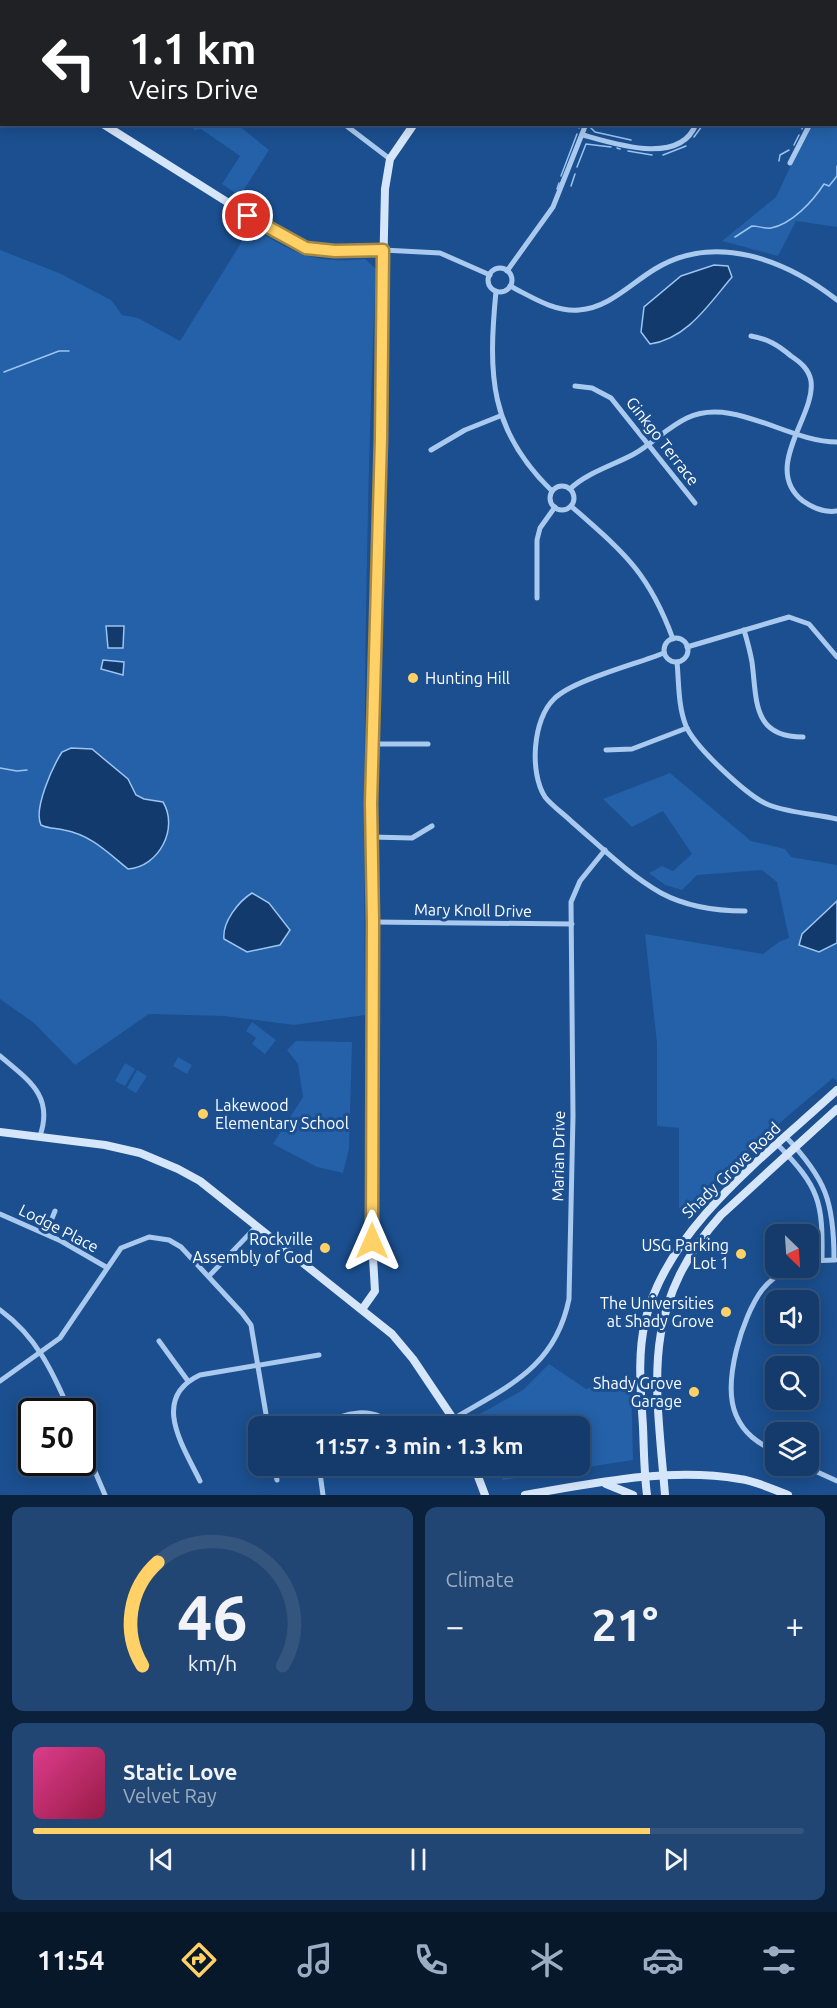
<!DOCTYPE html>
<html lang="en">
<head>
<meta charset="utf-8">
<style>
  body { margin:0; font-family:Ubuntu,sans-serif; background:#214673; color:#f1f3f6; height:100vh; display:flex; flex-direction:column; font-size:22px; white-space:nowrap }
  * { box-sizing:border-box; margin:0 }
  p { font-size:20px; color:#9dadc1 }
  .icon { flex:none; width:33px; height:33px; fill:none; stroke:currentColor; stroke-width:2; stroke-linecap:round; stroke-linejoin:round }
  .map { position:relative; height:1495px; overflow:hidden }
  .panel { display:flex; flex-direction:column; gap:12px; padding:12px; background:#0b203b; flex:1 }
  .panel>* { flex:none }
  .guide { position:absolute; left:0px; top:0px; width:837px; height:126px; box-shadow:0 3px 15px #0003,0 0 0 2px #33557e; background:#202124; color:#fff; overflow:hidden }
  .needle { width:39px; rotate:155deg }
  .fabs { position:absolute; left:765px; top:1224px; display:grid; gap:12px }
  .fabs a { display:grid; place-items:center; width:54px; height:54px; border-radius:12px; background:#143b6b; box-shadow:0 3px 15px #0003,0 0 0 2px #33557e; font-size:30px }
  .speed { position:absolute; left:18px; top:1398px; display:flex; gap:12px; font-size:30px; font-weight:700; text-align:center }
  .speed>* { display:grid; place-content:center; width:78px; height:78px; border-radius:50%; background:#143b6b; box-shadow:0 3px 15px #0003,0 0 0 2px #33557e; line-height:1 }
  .speed .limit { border:3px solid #111; border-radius:9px; background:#fff; color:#111 }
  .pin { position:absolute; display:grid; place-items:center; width:51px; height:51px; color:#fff; margin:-26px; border:3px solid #fff; border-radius:50%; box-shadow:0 2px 6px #0007 }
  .me { position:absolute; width:66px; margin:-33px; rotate:0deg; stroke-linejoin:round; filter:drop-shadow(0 0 4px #0008) }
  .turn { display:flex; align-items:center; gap:21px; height:126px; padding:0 30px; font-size:27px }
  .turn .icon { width:78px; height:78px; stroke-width:2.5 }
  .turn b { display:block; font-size:42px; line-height:51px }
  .big { font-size:45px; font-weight:600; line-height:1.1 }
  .panel .tile { flex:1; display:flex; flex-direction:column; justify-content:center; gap:9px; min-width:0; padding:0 21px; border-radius:12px; background:#214673 }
  .panel .dial { align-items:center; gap:0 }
  .dial svg { height:156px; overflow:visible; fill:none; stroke:#33557e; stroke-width:7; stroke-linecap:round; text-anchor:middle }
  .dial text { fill:#f1f3f6; stroke:none }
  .song { display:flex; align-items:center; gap:18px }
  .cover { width:72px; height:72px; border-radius:9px; background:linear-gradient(135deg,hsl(330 70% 55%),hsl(340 70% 35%)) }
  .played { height:6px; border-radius:3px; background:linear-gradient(90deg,#ffd166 80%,#33557e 80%) }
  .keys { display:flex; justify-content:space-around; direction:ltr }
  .heat { display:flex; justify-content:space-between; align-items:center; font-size:33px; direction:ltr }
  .panel .tiles { flex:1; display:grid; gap:12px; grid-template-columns:1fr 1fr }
  .tile:last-child { grid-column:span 2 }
  .trip { position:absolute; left:248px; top:1416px; width:342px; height:60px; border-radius:12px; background:#143b6b; box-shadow:0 3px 15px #0003,0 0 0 2px #33557e; font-weight:600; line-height:60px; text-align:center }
  .tab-bar { display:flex; height:96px; justify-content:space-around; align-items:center; background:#08182b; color:#9dadc1 }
  .tab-bar .icon { width:42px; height:42px }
  .tab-bar .selected { color:#ffd166 }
  .tab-bar b { font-size:27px; color:#f1f3f6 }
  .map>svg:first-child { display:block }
  .green { fill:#2461a8 }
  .water { fill:#123a6d; stroke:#9cc4f0; stroke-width:1.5 }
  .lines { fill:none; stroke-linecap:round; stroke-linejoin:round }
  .stream { stroke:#9cc4f0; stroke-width:1.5 }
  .street { stroke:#a9c9ee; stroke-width:5 }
  .secondary { stroke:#d6e6fa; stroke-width:8 }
  .route-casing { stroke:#a68842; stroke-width:15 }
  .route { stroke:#ffd166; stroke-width:10 }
  .poi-dot { fill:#ffd166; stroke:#1b4f8f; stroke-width:2 }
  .labels { text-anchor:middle; stroke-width:6; stroke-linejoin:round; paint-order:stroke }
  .street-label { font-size:16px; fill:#fff; stroke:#1b4f8f }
  .poi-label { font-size:16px; fill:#fff; stroke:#1b4f8f; text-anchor:end }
</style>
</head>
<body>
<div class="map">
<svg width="837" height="1495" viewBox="0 0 837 1495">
  <rect width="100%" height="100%" fill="#1b4f8f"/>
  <g class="green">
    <path d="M129,0H270L269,2Z"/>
    <path d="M837,68V227L796,221L778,256L722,241L776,197L810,125L836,124Z"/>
    <path d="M191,125H238L269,150L240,196L222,184L240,156L201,129L194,130Z"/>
    <path d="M251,227C295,254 313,264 365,259L376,269C365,518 363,766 365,1015L294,1025L224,1016L149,1014L75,1065L34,1023L0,999V250L59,273L111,300L122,315L138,318L180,341Z"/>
    <path d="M670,773L751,841L785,849L791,857L837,865V901L802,934L819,952L837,943V1081L833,1078L783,1120L689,1214L679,1208V1128L657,1126V1043L645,934L763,954L779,942L789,938L777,882L762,870L697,875L682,890L665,885L649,873L662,866L673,871L692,854L663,811L632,827L603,799Z"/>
    <path d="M252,1022L276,1040L265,1054L252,1044L256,1038L246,1031Z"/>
    <path d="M296,1041L352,1042L349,1149L343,1173L317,1167L273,1144L303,1097L298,1064L287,1050Z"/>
    <path d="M178,1057L192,1065L187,1074L173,1066Z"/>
    <path d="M125,1063L135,1069L125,1086L115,1081Z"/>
    <path d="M137,1070L147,1076L136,1093L127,1088Z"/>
    <path d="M549,1364L586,1389L631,1378L633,1460L503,1480L493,1466H579V1426H468L465,1422L523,1390Z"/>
  </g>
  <g class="water">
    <path d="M714,265L728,266L732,277C709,304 687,339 650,344L641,332L644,307L681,276Z"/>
    <path d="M106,626H124L123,648H108Z"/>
    <path d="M103,660L124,662L123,675L101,669Z"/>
    <path d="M71,748L92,749L128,779L136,795L144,799L163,802C179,828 159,867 128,869C107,852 91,835 64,830C56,828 49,829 41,825C33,809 53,766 62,752Z"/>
    <path d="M252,893L269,903L290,930L280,945L247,952L224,939C222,922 239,901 252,893Z"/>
    <path d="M837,901V943L819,952L799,945L802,934Z"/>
  </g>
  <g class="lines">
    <g class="stream">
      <path d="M134,0L135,2"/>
      <path d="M178,0L180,2"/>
      <path d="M194,0L196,2"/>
      <path d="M791,0H792"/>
      <path d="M809,0L810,2"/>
      <path d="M636,2L639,0"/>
      <path d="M836,22H837"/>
      <path d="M836,34L837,35"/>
      <path d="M836,56L837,53"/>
      <path d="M590,127L595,132L631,140"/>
      <path d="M579,128L580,124"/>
      <path d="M802,129L804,124"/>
      <path d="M694,137L702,126"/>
      <path d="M794,145L799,135"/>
      <path d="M617,148L620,149"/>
      <path d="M628,151L652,155"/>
      <path d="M663,155L686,146"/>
      <path d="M779,161L780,155L789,150"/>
      <path d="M577,167L586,144L611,147"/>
      <path d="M561,176L577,134"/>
      <path d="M571,186L575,174"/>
      <path d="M557,189L559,183"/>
      <path d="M735,237L752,226C758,226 766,229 771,228C792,224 813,201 824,184L829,186L837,176V166"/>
      <path d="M4,372L59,351H69"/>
      <path d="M0,768L17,771L27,770"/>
    </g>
    <g class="street">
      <path d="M187,0L189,2"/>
      <path d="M410,0L411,2"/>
      <path d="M801,0L802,2"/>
      <path d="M22,2L23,0"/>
      <path d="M626,2L628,0"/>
      <path d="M836,27L837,28"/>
      <path d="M836,71L837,68"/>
      <path d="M344,124L390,159"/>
      <path d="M583,135C615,144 680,166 696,124"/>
      <path d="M790,163L810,124"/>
      <path d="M383,250L440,253L490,275"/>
      <circle cx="500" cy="280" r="12"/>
      <path d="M507,271L553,207L586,124"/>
      <path d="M510,286C532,297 554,312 579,310C609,308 630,284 655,269C715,232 786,260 837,300"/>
      <path d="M496,291C488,375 489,430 552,491"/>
      <path d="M751,336C768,339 778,345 791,356C800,362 809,369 811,381C816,416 761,468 803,501C813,508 824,513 837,511"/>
      <path d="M575,386L592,388L611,398L695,503"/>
      <path d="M431,450L465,430L500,416"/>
      <circle cx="562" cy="498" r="12"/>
      <path d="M570,489C586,473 614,465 634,454C653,443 668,427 687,418C733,396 788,442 837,442"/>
      <path d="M571,506C623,552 648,571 673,639"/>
      <path d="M537,598V540L540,528L555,507"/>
      <path d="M744,630C747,640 750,651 752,662C757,700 752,737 803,737"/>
      <circle cx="676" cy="650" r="12"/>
      <path d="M687,647L789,617L809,624L837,657"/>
      <path d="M664,653C637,664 573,680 554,699C533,719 529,772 545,797C552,806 564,814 572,822C600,846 629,875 661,893C687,907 717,911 745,911"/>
      <path d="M677,662C679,683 678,706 686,726C695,747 748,797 769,805C790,813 815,814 837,819"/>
      <path d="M373,744H428"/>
      <path d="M606,750L632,749L687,728"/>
      <path d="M371,837L412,838L432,826"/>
      <path d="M373,922L572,924"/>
      <path d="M0,1056C28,1080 54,1095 40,1136"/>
      <path d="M786,1137C826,1179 834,1202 834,1259"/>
      <path d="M778,1145C819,1187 823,1201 822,1259"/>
      <path d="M0,1214L61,1241L106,1267"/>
      <path d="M46,1233L55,1211"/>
      <path d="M808,1261L835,1260"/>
      <path d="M209,1276L256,1227"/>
      <path d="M0,1310C36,1336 53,1372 70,1412"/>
      <path d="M159,1341L188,1381"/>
      <path d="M0,1381L60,1338L121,1248L149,1237L169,1240L181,1247L242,1313L251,1325L268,1426"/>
      <path d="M453,1419C508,1386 555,1368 569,1299L573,1116L571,902L580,881L605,850"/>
      <path d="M326,1426C341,1411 377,1406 390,1426"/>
      <path d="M82,1441L105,1495"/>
      <path d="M776,1452C758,1443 744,1434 736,1415C722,1383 742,1317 762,1290C770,1280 780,1273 791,1268"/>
      <path d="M274,1466L277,1480"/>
      <path d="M319,1466L323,1495"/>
      <path d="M804,1466L837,1481"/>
      <path d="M200,1481C183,1446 150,1398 200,1375L319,1355"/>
    </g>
    <g class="secondary">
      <path d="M460,2V0"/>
      <path d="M0,66H2"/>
      <path d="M103,124L294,244L319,251L383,250"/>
      <path d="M0,1132L105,1145L140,1153L178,1169L200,1181L392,1334L413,1359L458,1426"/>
      <path d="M363,1308L375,1291L372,1241L373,922L371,803L385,189L390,159L414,124"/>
      <path d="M474,1466L485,1495"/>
      <path d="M606,1484L633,1495"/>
      <path d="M525,1495C595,1483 669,1467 740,1479C756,1481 772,1489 788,1495"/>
      <path d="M647,1495C644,1472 644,1450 643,1427C641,1392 637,1357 645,1322C666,1228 769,1153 837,1090"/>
      <path d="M665,1495C656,1383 639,1307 721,1215L837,1109"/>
    </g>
  </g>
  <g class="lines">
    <defs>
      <path id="route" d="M248,216L306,248L335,251L383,250L381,438L371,803L373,922L372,1241"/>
    </defs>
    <use href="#route" class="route-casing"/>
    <use href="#route" class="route"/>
  </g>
  <g class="poi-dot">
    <circle cx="413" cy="678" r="6"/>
    <circle cx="203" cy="1114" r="6"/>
    <circle cx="325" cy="1248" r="6"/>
    <circle cx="741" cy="1254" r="6"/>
    <circle cx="726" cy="1312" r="6"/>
    <circle cx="694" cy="1392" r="6"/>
  </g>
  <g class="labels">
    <g class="street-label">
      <text transform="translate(663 441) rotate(52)" y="6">Ginkgo Terrace</text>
      <text transform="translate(473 910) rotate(1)" y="6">Mary Knoll Drive</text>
      <text transform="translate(558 1156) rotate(-89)" y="6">Marian Drive</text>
      <text transform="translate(731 1170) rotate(-44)" y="6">Shady Grove Road</text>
      <text transform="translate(59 1228) rotate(27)" y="6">Lodge Place</text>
    </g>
    <g class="poi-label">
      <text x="425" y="684" text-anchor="start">Hunting Hill</text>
      <text x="215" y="1111" text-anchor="start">Lakewood<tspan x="215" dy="18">Elementary School</tspan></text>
      <text x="313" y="1245">Rockville<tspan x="313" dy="18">Assembly of God</tspan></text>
      <text x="729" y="1251">USG Parking<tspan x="729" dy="18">Lot 1</tspan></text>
      <text x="714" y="1309">The Universities<tspan x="714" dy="18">at Shady Grove</tspan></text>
      <text x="682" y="1389">Shady Grove<tspan x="682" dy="18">Garage</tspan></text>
    </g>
  </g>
</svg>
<div class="fabs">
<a><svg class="needle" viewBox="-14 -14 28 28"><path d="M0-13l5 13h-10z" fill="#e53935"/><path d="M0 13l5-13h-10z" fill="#9dadc1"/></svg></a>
<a><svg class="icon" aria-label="sound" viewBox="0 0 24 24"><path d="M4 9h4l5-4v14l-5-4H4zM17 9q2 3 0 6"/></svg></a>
<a><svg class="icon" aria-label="search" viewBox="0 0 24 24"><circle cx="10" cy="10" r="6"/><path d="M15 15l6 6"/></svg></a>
<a><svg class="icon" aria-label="layers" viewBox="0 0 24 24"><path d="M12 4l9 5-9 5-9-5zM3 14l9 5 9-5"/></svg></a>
</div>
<div class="speed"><div class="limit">50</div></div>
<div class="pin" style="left:248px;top:216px;background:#d93025"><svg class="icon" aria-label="arrive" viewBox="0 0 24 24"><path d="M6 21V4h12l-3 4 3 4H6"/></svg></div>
<svg class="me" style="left:372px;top:1241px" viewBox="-20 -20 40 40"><path d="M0-17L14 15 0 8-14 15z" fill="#ffd166" stroke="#fff" stroke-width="4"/></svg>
<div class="trip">11:57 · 3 min · 1.3 km</div>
<div class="guide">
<div class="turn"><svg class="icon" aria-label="left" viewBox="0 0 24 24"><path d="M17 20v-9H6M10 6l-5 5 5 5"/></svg><div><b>1.1 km</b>Veirs Drive</div></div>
</div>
</div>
<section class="panel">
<div class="tiles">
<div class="tile dial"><svg viewBox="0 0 100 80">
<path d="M14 69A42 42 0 1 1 86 69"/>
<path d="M14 69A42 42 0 0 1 22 16" stroke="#ffd166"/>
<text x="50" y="56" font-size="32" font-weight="700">46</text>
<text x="50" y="72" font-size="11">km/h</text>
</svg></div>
<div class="tile"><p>Climate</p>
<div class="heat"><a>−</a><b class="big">21°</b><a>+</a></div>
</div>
<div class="tile">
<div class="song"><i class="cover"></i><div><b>Static Love</b><p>Velvet Ray</p></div></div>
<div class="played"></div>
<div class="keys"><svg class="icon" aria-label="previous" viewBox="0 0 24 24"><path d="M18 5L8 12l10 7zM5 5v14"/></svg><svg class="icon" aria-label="pause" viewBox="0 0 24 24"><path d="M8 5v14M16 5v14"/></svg><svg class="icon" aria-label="next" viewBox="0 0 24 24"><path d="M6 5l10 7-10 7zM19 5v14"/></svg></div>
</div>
</div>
</section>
<nav class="tab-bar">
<b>11:54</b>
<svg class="icon selected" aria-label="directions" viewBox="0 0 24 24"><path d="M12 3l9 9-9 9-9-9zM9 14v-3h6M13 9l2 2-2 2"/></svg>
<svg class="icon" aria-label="music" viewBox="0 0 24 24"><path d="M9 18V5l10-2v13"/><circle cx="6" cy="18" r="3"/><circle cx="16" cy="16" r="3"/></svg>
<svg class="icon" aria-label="phone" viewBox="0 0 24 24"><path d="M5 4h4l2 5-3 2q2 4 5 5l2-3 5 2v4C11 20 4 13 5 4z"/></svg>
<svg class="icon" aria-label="climate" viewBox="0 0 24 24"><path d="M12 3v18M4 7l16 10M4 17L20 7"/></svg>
<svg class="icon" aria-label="car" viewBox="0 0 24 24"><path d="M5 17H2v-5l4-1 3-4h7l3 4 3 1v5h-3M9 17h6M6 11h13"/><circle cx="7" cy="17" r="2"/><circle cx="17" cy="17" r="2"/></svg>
<svg class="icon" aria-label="filters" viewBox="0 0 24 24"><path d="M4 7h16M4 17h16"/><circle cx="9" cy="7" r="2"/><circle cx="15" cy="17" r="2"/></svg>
</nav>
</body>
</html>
